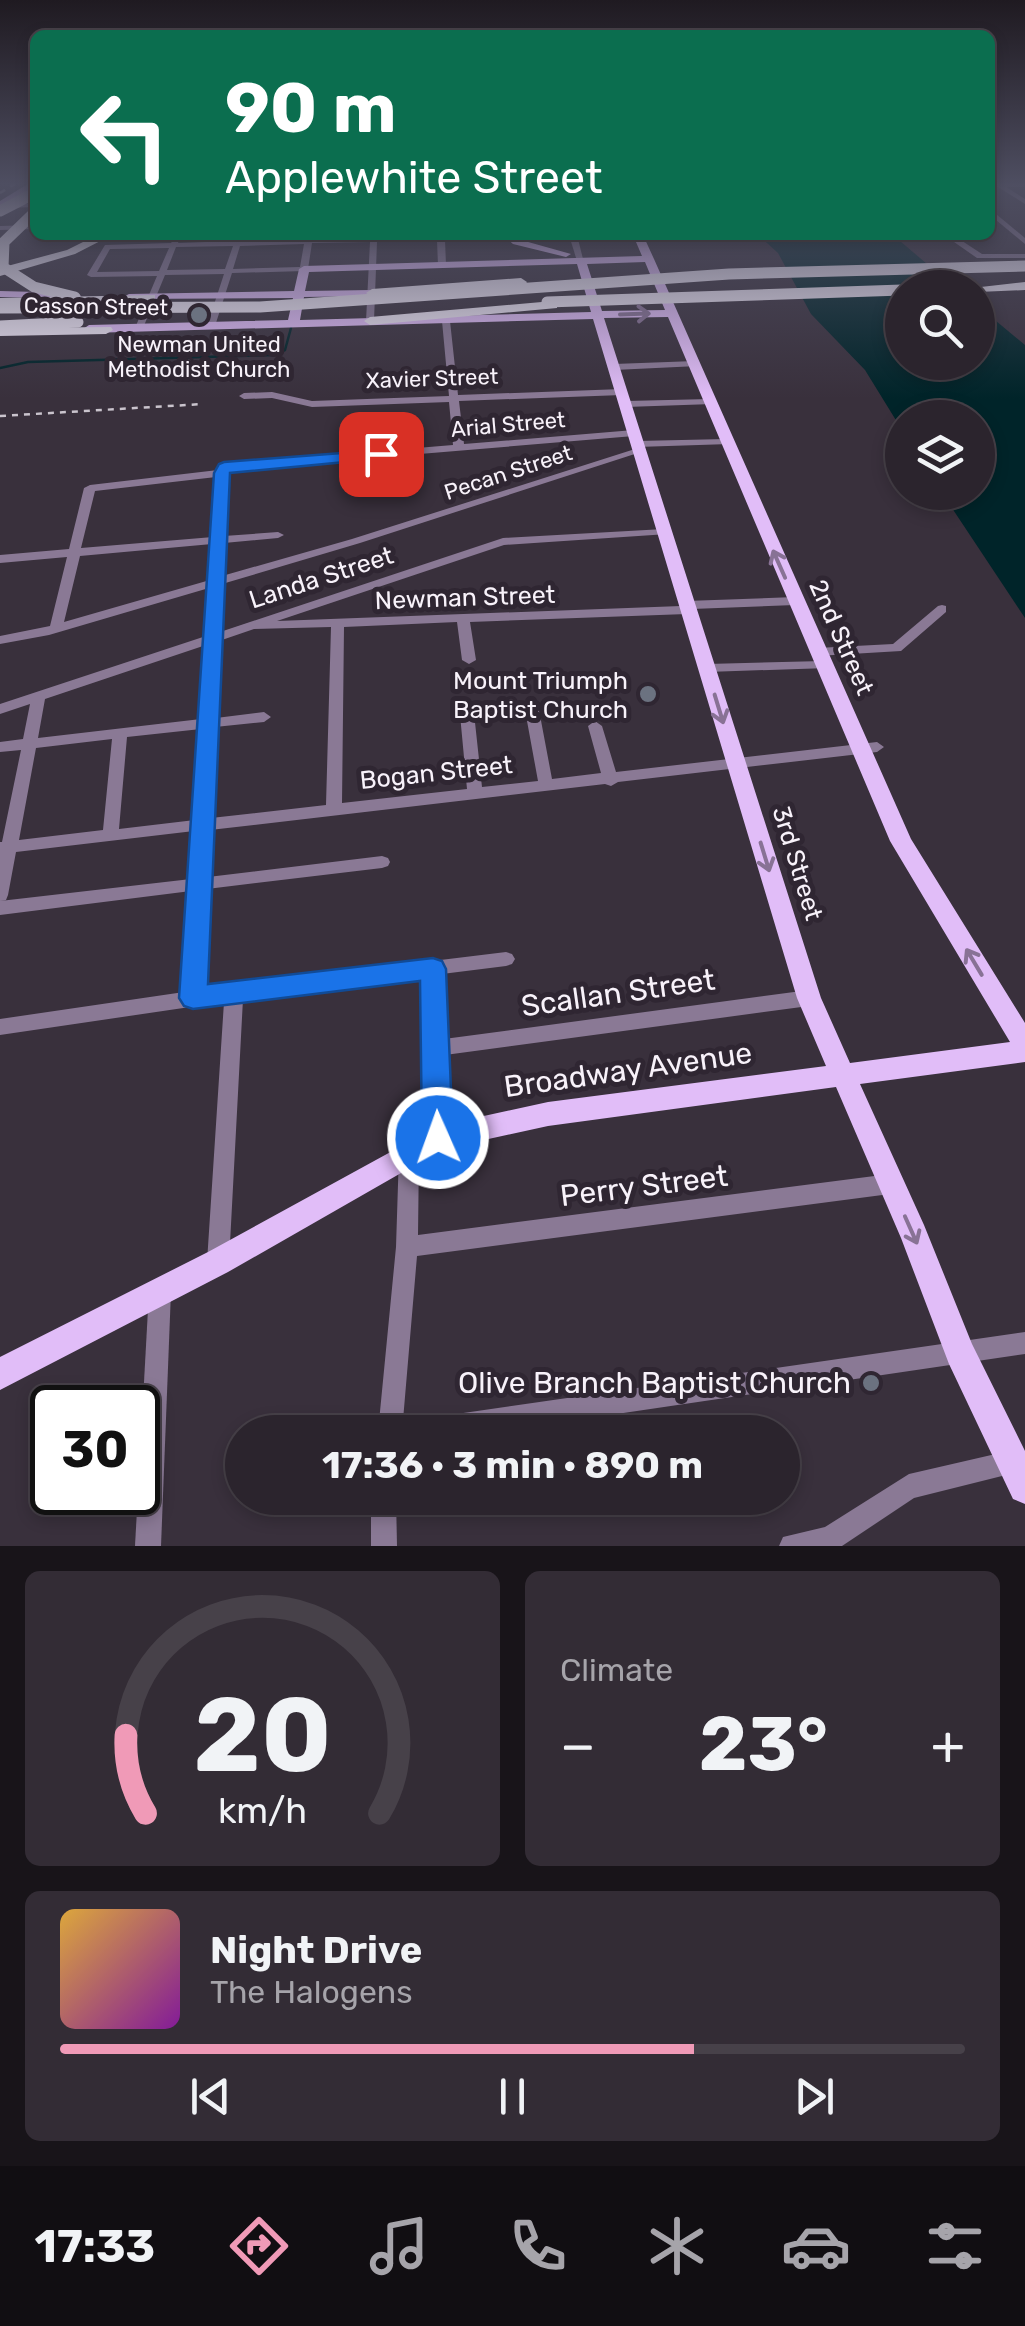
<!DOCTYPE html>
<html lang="en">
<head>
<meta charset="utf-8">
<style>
  body { margin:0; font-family:Rubik,sans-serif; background:#332c35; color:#f1f3f6; height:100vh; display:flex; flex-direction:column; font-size:38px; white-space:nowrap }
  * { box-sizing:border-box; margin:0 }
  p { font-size:32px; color:#a6a4aa }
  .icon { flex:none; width:55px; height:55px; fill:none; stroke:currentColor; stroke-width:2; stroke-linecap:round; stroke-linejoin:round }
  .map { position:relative; height:1546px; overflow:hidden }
  .side { display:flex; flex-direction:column; gap:25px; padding:25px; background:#181419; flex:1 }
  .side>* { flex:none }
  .hud { position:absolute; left:30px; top:30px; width:965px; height:210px; border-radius:15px; box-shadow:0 5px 15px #0003,0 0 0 2px #474149; background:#0b6e4f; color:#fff; overflow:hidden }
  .fabs { position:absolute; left:885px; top:270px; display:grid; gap:20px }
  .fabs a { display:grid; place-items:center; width:110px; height:110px; border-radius:50%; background:#2b242d; box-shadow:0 5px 15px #0003,0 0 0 2px #474149; font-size:50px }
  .speed { position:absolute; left:30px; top:1385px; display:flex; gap:20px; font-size:50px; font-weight:700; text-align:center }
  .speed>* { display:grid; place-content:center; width:130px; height:130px; border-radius:50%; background:#2b242d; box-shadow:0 5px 15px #0003,0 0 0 2px #474149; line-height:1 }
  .speed .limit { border:5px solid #111; border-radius:15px; background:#fff; color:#111 }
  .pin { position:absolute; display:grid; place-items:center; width:85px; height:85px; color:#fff; margin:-42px; border-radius:20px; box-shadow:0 5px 15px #0006 }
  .me { position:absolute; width:110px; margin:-55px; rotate:358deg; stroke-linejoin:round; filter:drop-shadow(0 0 8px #0008) }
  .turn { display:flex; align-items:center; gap:35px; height:210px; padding:0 30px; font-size:45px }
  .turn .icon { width:130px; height:130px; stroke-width:2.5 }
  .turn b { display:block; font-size:70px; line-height:85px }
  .big { font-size:75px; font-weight:700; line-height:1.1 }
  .side .widget { flex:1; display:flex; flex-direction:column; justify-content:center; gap:15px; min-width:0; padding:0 35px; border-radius:15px; background:#332c35 }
  .side .dial { align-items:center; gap:0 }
  .dial svg { height:260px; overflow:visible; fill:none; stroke:#474149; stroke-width:7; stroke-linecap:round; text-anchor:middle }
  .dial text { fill:#f1f3f6; stroke:none }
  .song { display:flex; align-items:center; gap:30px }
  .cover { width:120px; height:120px; border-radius:15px; background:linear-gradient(135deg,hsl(40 70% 55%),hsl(290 70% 35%)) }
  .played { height:10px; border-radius:5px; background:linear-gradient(90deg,#f09ab7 70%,#474149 70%) }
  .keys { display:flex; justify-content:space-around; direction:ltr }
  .heat { display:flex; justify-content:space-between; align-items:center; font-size:55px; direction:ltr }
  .side .tiles { flex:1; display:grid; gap:25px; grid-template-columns:1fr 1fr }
  .widget:last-child { grid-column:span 2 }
  .trip { position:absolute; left:225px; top:1415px; width:575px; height:100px; border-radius:50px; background:#2b242d; box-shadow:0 5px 15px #0003,0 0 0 2px #474149; font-weight:700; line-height:100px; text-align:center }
  .tabs { display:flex; height:160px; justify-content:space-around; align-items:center; background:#110e12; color:#a6a4aa }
  .tabs .icon { width:70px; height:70px }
  .tabs .on { color:#f09ab7 }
  .tabs b { font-size:45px; color:#f1f3f6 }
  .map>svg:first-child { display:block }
  .water { fill:#002429 }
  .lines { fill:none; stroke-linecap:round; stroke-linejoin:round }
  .stream { stroke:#002429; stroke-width:2.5 }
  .minor { fill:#8a7995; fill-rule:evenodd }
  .major { fill:#e1bdf8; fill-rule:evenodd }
  .highway { fill:#f0e8f6; fill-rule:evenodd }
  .rail { stroke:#cac4cd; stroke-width:2.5; stroke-dasharray:6 6; stroke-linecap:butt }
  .highway-bridge { stroke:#f0e8f6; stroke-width:11 }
  .oneway { stroke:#887295 }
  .route { fill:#1a73e8; stroke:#114b97; stroke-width:2.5 }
  .worship-dot { fill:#6b7280; stroke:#2f2632; stroke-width:4 }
  .labels { text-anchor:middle; stroke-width:10; stroke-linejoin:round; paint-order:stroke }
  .far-street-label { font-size:22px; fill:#f8f2fa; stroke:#2f2632 }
  .far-poi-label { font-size:22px; fill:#f8f2fa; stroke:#2f2632 }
  .street-label { font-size:25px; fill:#f8f2fa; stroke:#2f2632 }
  .poi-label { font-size:25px; fill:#f8f2fa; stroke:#2f2632; text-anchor:end }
  .near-street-label { font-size:30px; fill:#f8f2fa; stroke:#2f2632 }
  .near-poi-label { font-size:30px; fill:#f8f2fa; stroke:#2f2632; text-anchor:end }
</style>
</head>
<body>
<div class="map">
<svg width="1025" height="1546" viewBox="0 0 1025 1546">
  <rect width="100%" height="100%" fill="#39303c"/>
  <path class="water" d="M758,235H893L954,287L902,288V362H978V306L1025,345V618L942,493L978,492V418H902V430L865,370L811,314L778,253Z"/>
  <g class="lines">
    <path class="stream" d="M0,368L28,362L273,355L285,350L291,328"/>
    <g class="minor">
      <path d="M990,183H1025V187H1006L1025,199V204L998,187H990Z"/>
      <path d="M35,203V207L4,208L0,206Z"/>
      <path d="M990,209L1025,238V244L990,215Z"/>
      <path d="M35,225V229L0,230V226Z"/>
      <path d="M236,235H244L242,241L305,239L306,235H312V239L370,237V235H378V237L534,235L530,237L445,240L446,265L442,267L438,265L437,240L377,242L374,321L370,324L366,321L370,242L312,243L308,269L304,271L232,273L215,326L211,329L207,326L224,274L165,275L143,328L139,331L135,328L157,276L91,277L87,275L105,245L171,243L176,237L180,239L178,243L234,241ZM304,244L300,267L233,269L240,246ZM233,246L225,269L167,270L176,247ZM169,248L159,271L97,272L110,249Z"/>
      <path d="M569,235H577L584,263L577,261Z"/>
      <path d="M944,235H953L982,254H1025V258H977Z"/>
      <path d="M446,318L450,321L458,395L622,389L627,392L622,395L459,401L464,444L634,430L639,433L634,436L228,470L224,536L278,532L284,535L278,538L224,543L222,576L352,539L635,449L644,451L360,543L222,584L220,632L503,538L664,529L668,530V534L504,545L277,621L681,606L682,602L686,601L795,597L801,601L795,605L692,609L691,613L687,614L470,622L476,660L469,664L462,660L457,622L344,627L342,803L467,789L459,704L466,699L473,704L482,787L538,781L525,710L532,705L539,710L552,779L601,773L588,726L595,721L602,726L616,772L877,742L884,747L877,752L618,782L611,786L605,784L210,830L208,877L382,856L388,858L390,862L388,866L382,868L207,889L203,989L506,952L512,954L515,959L512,964L506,966L442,974L444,1039L809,990L815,993L818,998L815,1003L809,1006L445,1055L448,1138L445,1145L438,1147L431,1145L428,1138L424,976L243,999L229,1262L226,1270L218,1273L210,1270L207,1262L224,1002L0,1035V1019L184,992L191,891L0,915V842H2L21,750L0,752V742L23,739L30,704L0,714V704L206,636L209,588L49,635L0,644V636L50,626L67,557L0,563V555L69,549L84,488L90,485L218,470L220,465L224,464L453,445L449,402L312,407L272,398L244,399L239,396L244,393L272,392L312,401L449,396L442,321ZM216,477L213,537L81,548L95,491ZM212,544L210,580L64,622L80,556ZM331,627L326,805L211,818L215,727L264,722L271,717L264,712L216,718L219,641L254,629ZM206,645L201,719L38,738L45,699ZM201,729L195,820L119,829L127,737ZM112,739L103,830L19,840L36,748ZM194,831L191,879L0,901L6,900L8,895L16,852Z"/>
      <path d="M695,361L698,362V366L614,370L609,367L614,364Z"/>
      <path d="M710,399L715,402L713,404L626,407L621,404L626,401Z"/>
      <path d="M726,439L731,442L730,444L637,447L632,444L637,441Z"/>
      <path d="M942,605L946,606V612L901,651L817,656L810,652L817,648L893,644L938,606Z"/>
      <path d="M823,661L830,665L828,668L707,672L700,668L707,664Z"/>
      <path d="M409,1143L416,1146L419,1153L418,1235L890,1174L897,1177L900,1184L897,1191L890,1194L417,1256L402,1432H378L396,1247L399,1153L402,1146Z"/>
      <path d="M160,1280L168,1283L171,1291L161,1546H135L149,1291L152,1283Z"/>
      <path d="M1025,1332V1354L494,1432H403L406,1423L415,1420Z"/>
      <path d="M1013,1450L1022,1453L1025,1461L1022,1471L914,1498L842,1546H779L783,1537L825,1527L909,1474Z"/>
      <path d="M371,1498H396L397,1546H371Z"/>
    </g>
    <g class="major">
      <path d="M31,182H35V188L0,208V201Z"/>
      <path d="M503,235H514L521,240L571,254L566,257L513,244Z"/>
      <path d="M633,235H643L654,259L911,839L1025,1023V1062L860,1084L924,1225L972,1344L1025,1451V1504L1013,1499L949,1364L901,1238L836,1087L548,1126L443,1149L228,1272L0,1390V1357L208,1252L438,1126L548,1102L826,1066L797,998L593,319L89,333L83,329L89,325L288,320L293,298L125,299L123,297L129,294L294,291L299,269L304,266L642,256ZM645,262L665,310L602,311L587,264ZM577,264L591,312L300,320L304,297L372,296L378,293L372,290L305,291L309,272ZM668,317L890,841L1010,1042L850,1063L821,998L604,318Z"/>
      <path d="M0,291L75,293L81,296L75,299L0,297Z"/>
    </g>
    <g class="highway">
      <path d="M97,235H112L75,254L0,276V268L67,250Z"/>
      <path d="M521,278L527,282L525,285L372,297L366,293L372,289Z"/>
      <path d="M1025,282V290L978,292V288H972Z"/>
      <path d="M155,295V301L151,302L0,306V298Z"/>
      <path d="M553,301L557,302V308L370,325L364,321L370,317Z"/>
      <path d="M111,327L113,330L106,334L0,336V328Z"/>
    </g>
    <g class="rail">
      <path d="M0,193L18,182"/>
      <path d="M0,416L203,404"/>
    </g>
    <g class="highway-bridge">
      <path d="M0,211L35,193"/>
      <path d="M35,212L4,242L3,267L34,287L75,297"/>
      <path d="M547,302L902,290"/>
      <path d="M0,308L260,307L729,274L1025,266"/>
      <path d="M0,326L78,322"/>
    </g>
  </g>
  <defs><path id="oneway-shaft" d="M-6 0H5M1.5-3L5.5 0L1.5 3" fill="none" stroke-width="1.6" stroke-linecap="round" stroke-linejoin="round" transform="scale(2.5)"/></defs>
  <g class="oneway">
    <use href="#oneway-shaft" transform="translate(635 314) rotate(-2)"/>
    <use href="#oneway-shaft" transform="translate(779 564) rotate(-114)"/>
    <use href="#oneway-shaft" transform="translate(719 709) rotate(73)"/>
    <use href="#oneway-shaft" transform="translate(765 857) rotate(73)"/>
    <use href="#oneway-shaft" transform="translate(974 962) rotate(-121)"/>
    <use href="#oneway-shaft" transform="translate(911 1230) rotate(66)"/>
  </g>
  <linearGradient id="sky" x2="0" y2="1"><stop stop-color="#1f1a21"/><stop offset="0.46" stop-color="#4e4e61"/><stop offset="1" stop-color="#4e4e61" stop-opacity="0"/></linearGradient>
  <rect width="1025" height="399" fill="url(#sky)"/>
  <path class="route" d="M381,450L387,451V458L230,473L208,984L433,958L442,961L446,969L453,1138L448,1148L438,1152L427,1148L422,1138L420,981L193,1009L184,1006L179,998L214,473L219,464L224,462Z"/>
  <g class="worship-dot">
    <circle cx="199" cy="315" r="10"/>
    <circle cx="648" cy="694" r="10"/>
    <circle cx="871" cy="1383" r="10"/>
  </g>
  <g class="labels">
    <g class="far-street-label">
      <text transform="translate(96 306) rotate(1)" y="8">Casson Street</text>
      <text transform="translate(432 378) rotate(-2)" y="8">Xavier Street</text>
      <text transform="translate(508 424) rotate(-5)" y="8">Arial Street</text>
      <text transform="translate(508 472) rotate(-18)" y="8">Pecan Street</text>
    </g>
    <g class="far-poi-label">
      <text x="199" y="352">Newman United<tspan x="199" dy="25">Methodist Church</tspan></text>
    </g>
    <g class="street-label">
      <text transform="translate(321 577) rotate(-18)" y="9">Landa Street</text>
      <text transform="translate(465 597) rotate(-2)" y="9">Newman Street</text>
      <text transform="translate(842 637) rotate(66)" y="9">2nd Street</text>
      <text transform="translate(436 772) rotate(-6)" y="9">Bogan Street</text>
      <text transform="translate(798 863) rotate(73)" y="9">3rd Street</text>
    </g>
    <g class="poi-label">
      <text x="628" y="689">Mount Triumph<tspan x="628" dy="29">Baptist Church</tspan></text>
    </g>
    <g class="near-street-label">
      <text transform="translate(618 993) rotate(-8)" y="10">Scallan Street</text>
      <text transform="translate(628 1070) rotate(-8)" y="10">Broadway Avenue</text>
      <text transform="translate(644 1186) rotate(-7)" y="10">Perry Street</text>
    </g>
    <g class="near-poi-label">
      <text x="851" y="1393">Olive Branch Baptist Church</text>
    </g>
  </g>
</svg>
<div class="fabs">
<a><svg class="icon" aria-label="search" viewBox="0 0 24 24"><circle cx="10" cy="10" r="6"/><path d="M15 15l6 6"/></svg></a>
<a><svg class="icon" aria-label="layers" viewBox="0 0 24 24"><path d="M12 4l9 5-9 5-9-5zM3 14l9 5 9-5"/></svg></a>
</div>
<div class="speed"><div class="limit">30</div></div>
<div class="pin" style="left:381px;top:454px;background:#d93025"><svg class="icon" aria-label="arrive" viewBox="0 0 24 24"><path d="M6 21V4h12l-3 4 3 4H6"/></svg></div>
<svg class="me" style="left:438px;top:1138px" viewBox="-20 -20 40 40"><circle r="17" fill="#1a73e8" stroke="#fff" stroke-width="3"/><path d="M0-11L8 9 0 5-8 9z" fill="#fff"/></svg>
<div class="trip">17:36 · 3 min · 890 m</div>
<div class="hud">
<div class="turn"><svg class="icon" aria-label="left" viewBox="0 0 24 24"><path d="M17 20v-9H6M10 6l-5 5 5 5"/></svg><div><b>90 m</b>Applewhite Street</div></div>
</div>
</div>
<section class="side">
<div class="tiles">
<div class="widget dial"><svg viewBox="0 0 100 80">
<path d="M14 69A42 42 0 1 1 86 69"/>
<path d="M14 69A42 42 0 0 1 8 45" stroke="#f09ab7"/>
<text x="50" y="56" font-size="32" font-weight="700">20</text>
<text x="50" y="72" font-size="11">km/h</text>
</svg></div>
<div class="widget"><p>Climate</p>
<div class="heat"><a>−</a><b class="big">23°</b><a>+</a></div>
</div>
<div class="widget">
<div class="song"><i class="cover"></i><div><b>Night Drive</b><p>The Halogens</p></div></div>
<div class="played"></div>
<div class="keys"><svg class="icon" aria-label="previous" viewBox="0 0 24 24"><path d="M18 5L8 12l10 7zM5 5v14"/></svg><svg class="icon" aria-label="pause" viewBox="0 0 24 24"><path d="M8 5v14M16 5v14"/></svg><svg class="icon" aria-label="next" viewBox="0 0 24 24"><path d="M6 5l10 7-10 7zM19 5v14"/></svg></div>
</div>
</div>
</section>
<nav class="tabs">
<b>17:33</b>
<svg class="icon on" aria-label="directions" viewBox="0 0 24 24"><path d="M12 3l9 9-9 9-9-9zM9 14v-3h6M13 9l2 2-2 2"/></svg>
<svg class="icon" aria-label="music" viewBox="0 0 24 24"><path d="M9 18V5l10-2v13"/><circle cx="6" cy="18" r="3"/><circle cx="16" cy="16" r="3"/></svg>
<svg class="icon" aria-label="phone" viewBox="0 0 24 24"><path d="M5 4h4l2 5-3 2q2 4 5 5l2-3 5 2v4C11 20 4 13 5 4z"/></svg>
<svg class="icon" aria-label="climate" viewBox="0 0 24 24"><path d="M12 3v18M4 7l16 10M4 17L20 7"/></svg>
<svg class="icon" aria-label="car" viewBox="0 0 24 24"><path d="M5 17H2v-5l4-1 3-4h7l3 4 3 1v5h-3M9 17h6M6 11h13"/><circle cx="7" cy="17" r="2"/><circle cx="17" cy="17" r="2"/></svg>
<svg class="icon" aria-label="filters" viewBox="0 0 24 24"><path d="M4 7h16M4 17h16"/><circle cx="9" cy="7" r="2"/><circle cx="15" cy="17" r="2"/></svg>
</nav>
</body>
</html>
